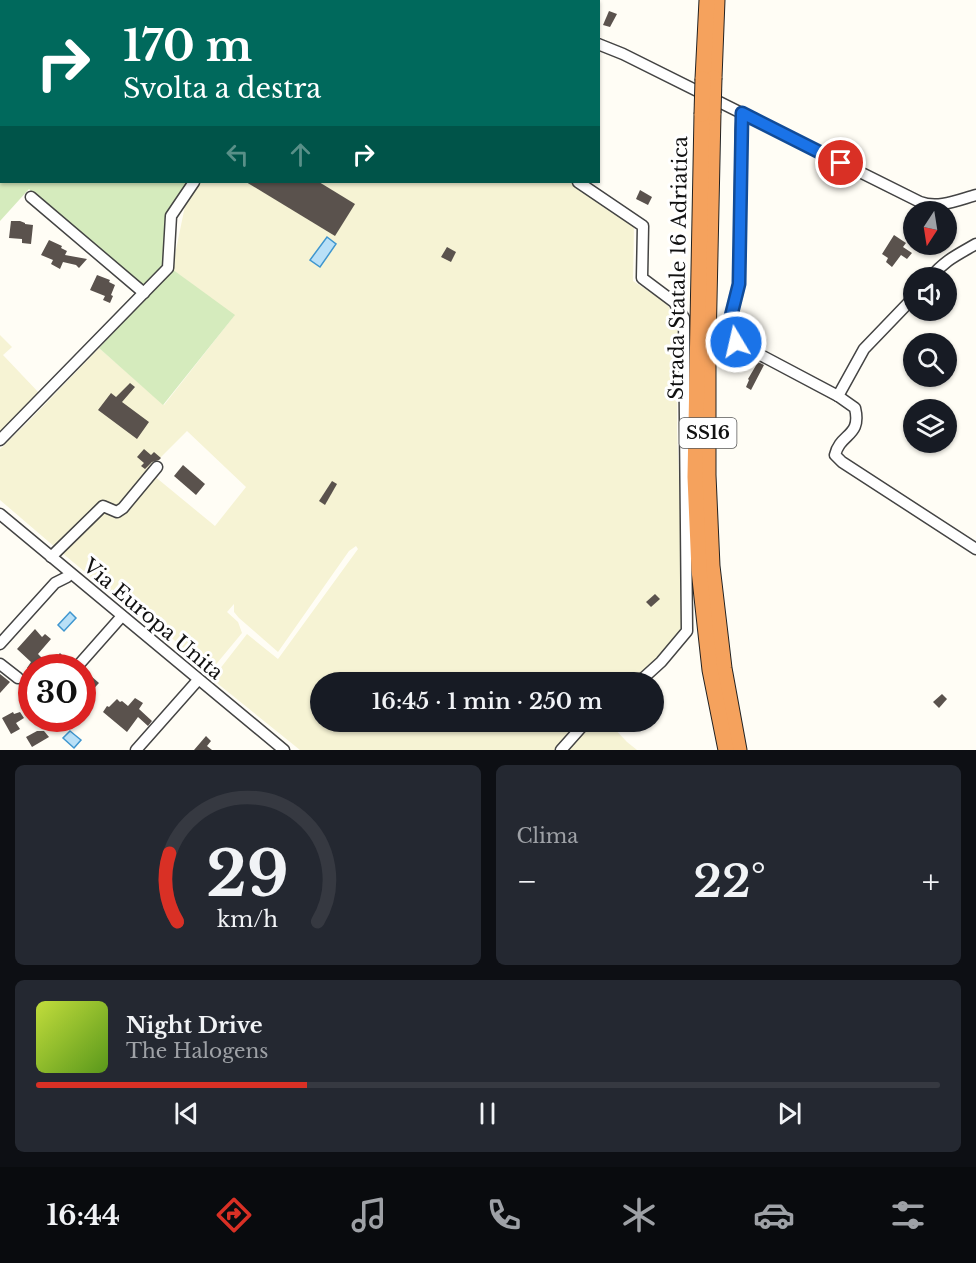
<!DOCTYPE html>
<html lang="it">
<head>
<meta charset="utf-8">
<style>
  body { margin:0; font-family:"Libre Baskerville",serif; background:#242831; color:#f1f3f6; height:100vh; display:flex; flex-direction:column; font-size:22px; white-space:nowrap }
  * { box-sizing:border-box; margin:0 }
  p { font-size:20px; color:#9ea1a6 }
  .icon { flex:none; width:33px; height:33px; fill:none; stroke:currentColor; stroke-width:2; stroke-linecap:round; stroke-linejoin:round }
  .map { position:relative; height:750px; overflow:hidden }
  .side { display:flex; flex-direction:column; gap:15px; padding:15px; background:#0d0f14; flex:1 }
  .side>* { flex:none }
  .guide { position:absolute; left:0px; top:0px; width:600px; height:183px; box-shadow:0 2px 4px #0004; background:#00695c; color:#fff; overflow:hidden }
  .needle { width:39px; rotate:192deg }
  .buttons { position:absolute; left:903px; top:201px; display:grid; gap:12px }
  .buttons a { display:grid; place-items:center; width:54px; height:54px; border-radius:50%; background:#171b24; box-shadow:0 2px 4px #0004; font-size:30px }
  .speed { position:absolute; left:18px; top:654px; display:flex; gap:12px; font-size:30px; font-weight:700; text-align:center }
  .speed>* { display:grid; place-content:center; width:78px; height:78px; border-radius:50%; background:#171b24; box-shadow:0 2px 4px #0004; line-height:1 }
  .speed .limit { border:9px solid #d22; background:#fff; color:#111 }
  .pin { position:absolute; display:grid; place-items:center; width:51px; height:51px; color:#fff; margin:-26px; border:3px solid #fff; border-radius:50%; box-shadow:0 2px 6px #0007 }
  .me { position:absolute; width:66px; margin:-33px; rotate:351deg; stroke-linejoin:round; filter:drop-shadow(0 0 4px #0008) }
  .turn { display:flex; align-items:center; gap:21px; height:126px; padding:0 24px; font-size:27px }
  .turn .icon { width:78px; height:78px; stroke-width:2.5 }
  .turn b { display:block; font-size:42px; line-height:51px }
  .lanes { display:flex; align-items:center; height:57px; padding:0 24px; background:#0003; justify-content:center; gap:30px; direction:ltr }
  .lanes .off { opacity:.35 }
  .big { font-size:45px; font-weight:600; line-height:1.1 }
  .side .card { flex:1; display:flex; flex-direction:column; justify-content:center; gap:9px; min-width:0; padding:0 21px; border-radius:9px; background:#242831 }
  .side .dial { align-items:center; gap:0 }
  .dial svg { height:156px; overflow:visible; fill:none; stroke:#363941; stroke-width:7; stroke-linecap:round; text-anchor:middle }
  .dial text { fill:#f1f3f6; stroke:none }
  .song { display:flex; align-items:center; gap:18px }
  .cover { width:72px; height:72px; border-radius:9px; background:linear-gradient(135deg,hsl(70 70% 55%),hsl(90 70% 35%)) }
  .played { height:6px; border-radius:3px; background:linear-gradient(90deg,#d93025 30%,#363941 30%) }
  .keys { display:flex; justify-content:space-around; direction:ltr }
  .heat { display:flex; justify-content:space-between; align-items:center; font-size:33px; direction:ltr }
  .side .tiles { flex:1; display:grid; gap:15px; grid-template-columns:1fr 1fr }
  .card:last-child { grid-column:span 2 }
  .trip { position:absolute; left:310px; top:672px; width:354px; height:60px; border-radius:30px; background:#171b24; box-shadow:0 2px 4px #0004; font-weight:600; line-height:60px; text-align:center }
  .tabs { display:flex; height:96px; justify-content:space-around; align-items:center; background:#090b0e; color:#9ea1a6 }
  .tabs .icon { width:42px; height:42px }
  .tabs .active { color:#d93025 }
  .tabs b { font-size:27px; color:#f1f3f6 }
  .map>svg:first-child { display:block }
  .farmland { fill:#f6f3d4 }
  .green { fill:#d5ebbd }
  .water { fill:#b9e0f7; stroke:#3f96cf; stroke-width:1.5 }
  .building { fill:#5a524d }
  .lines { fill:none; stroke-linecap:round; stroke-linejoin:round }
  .minor-casing { stroke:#444; stroke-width:13 }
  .highway-casing { stroke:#222; stroke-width:17 }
  .minor { stroke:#fff; stroke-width:10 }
  .highway { stroke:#f5a25d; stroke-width:15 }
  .highway-bridge-casing { stroke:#222; stroke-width:17; stroke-linecap:butt }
  .highway-bridge { stroke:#f5a25d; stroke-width:15 }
  .route-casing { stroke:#114b97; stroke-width:15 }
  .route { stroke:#1a73e8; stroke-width:10 }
  .labels { text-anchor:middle; stroke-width:6; stroke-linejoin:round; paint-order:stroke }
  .shield { fill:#fff; stroke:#585858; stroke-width:1.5 }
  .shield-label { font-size:18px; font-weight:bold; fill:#111 }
  .street-label { font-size:20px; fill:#111; stroke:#fff }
</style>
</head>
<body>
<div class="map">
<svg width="976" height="750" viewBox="0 0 976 750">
  <rect width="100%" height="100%" fill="#fffdf5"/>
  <g class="farmland">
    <path d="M199,182H576L634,225L633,281L664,301L678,319L677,430L685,629L636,682H321V722H581L555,750H300L212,679L247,634L278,659L358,549L356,546L349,551L278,652L239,618L234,612V604L227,612L238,622L242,633L208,674L199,666L196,659L167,634L157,632L61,552L103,512L114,515L153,475L215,526L246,487L187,431L160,458L124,502L118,506H112L103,500L56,548L0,500V449L27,423L99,348L164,405L234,316L172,269L185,206Z"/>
    <path d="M0,335L12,347L3,355L40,394L0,437Z"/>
    <path d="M590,722H608L627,742L637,750H565Z"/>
  </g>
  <g class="green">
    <path d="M0,0H227L230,1L2,2V182H189L166,216L164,267L144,288L29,189L0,221Z"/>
    <path d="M172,269L235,315L163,405L99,348Z"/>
  </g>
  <g class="water">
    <path d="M327,237L336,244L320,267L310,260Z"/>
    <path d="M70,612L76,618L64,631L58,625Z"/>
    <path d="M70,731L81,740L74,748L63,738Z"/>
  </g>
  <g class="building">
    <path d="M609,11L617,14L610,27L603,25Z"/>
    <path d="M246,182H319L355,204L335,236Z"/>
    <path d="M640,190L652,197L648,205L636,199Z"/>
    <path d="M11,221H20L25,223V224L33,225L31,244L22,243V239L9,238Z"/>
    <path d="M894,235L906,243L903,247L912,253L907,259L901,255L892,267L886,262L888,258L882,254Z"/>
    <path d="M49,240L62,246L61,248L67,251L65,255L87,259L79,268L76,265L63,262L60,269L51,264L53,260L41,255Z"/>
    <path d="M447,247L456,252L451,262L441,257Z"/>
    <path d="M97,275L110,280L109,282L115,285L111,295L113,296L110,303L103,300L105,296L90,290Z"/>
    <path d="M758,362L764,365L751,390L746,387L749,380L748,379Z"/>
    <path d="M130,383L135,387L122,402L149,422L137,439L98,410L111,393L116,397Z"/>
    <path d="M144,449L151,455L154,452L161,458L159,460L152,462L145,469L141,466L144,463L137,457Z"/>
    <path d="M183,465L205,484L196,495L174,476Z"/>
    <path d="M332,481L337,484L325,505L319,501Z"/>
    <path d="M655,594L660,599L651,607L646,602Z"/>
    <path d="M35,629L42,637L45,634L51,639L38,654L49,665L60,653L70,663L67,668H27L31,662L17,649Z"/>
    <path d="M84,670L99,683L86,697L82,694V672Z"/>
    <path d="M0,674L10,682L0,693Z"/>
    <path d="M942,694L947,699L939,708L933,702Z"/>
    <path d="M135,698L143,703L139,709L152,721L148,726L138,717L127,732L103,712L107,706L109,707L117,699L120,702L122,701L128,706Z"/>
    <path d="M13,712L14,714L20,712L24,718L16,723L20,729L11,734L2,718Z"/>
    <path d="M37,731H44L49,737L32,747L26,737Z"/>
    <path d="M206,736L211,741L207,746L212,750H194Z"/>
  </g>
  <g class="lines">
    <defs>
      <g id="minor">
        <path d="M241,0L244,2"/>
        <path d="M412,2V0"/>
        <path d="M598,44L623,54L920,202C938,209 958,200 976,195"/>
        <path d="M742,113L741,130L739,284L729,324L730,335L736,342L838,396L855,408C862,437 840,433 835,455L842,462L976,549"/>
        <path d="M578,182L643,226L642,278L674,302L684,318L687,631L661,662L639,682"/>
        <path d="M31,197L144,293"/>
        <path d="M930,278C945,260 957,255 976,244"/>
        <path d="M838,396L864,349L914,297"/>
        <path d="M0,440L168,268L171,216L194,182"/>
        <path d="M0,514L284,750"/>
        <path d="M51,557L103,506L117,512L123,508L157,467"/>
        <path d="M0,644L55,583L67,577L70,573"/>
        <path d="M0,664L18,678"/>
        <path d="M76,668L122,616"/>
        <path d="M136,750L198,680"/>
        <path d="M561,750L586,722"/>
      </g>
      <g id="highway">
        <path d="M714,78L717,0"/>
        <path d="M703,79L707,0"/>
        <path d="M713,113L708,347V475L712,566L724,668L739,750"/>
        <path d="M702,114L695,477L699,570L710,670L726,750"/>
      </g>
    </defs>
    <use href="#minor" class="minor-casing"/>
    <use href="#highway" class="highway-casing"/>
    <use href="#minor" class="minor"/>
    <use href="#highway" class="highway"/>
    <defs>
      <g id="highway-bridge">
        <path d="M713,113L714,78"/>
        <path d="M702,114L703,79"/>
      </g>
    </defs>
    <use href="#highway-bridge" class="highway-bridge-casing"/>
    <use href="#highway-bridge" class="highway-bridge"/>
  </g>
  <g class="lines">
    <defs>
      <path id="route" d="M736,342L730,335L729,324L739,284L742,113L841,163"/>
    </defs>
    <use href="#route" class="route-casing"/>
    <use href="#route" class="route"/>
  </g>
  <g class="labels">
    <rect class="shield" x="679.5" y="418" width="57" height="30" rx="4.5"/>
    <g class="shield-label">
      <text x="708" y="439">SS16</text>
    </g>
    <g class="street-label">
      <text transform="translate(678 268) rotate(-89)" y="7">Strada Statale 16 Adriatica</text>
      <text transform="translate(153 619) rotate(40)" y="7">Via Europa Unita</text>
    </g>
  </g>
</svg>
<div class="buttons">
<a><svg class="needle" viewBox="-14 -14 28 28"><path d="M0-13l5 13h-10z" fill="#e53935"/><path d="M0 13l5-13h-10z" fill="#9ea1a6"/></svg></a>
<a><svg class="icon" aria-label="sound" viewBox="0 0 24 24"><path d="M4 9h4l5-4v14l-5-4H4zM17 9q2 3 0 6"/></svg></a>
<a><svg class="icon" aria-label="search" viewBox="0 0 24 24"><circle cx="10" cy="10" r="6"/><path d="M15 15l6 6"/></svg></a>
<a><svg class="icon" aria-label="layers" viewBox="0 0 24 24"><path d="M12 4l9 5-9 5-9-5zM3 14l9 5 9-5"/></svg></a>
</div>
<div class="speed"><div class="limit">30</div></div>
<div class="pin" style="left:841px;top:163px;background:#d93025"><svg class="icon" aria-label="arrive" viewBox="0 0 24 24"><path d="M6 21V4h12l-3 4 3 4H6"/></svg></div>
<svg class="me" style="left:736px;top:342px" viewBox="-20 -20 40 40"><circle r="17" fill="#1a73e8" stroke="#fff" stroke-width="3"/><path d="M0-11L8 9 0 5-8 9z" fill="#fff"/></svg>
<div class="trip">16:45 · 1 min · 250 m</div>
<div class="guide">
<div class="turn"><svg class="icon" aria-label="right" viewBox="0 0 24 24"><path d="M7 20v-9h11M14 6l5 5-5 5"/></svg><div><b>170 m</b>Svolta a destra</div></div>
<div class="lanes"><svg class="icon off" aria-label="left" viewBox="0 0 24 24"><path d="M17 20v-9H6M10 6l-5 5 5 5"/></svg><svg class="icon off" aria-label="ahead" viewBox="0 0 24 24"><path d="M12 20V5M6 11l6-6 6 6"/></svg><svg class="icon" aria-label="right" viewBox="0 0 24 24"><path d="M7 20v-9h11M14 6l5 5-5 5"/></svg></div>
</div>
</div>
<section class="side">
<div class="tiles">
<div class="card dial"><svg viewBox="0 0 100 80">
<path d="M14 69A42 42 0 1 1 86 69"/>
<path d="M14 69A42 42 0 0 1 10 34" stroke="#d93025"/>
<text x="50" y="56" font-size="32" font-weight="700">29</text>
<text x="50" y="72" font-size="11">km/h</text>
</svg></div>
<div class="card"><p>Clima</p>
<div class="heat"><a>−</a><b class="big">22°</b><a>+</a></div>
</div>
<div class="card">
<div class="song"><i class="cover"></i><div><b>Night Drive</b><p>The Halogens</p></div></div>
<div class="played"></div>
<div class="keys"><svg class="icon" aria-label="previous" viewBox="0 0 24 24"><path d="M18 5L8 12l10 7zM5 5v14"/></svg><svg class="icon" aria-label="pause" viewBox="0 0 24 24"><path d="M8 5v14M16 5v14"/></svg><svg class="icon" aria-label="next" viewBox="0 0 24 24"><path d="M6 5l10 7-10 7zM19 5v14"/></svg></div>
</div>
</div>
</section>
<nav class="tabs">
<b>16:44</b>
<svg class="icon active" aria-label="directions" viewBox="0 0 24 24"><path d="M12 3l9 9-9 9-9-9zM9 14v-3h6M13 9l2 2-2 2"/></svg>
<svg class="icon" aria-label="music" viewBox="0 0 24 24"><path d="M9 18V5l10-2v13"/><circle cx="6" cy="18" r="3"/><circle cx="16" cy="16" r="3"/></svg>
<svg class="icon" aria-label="phone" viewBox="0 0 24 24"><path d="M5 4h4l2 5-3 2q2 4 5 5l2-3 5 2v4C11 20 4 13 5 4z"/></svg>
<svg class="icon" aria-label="climate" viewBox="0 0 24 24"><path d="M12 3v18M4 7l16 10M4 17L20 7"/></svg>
<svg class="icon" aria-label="car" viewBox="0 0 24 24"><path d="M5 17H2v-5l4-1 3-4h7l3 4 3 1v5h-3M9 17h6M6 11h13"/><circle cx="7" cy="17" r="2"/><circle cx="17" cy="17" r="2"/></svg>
<svg class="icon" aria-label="filters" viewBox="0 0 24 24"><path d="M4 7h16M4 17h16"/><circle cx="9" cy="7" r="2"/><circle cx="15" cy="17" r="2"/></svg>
</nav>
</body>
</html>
